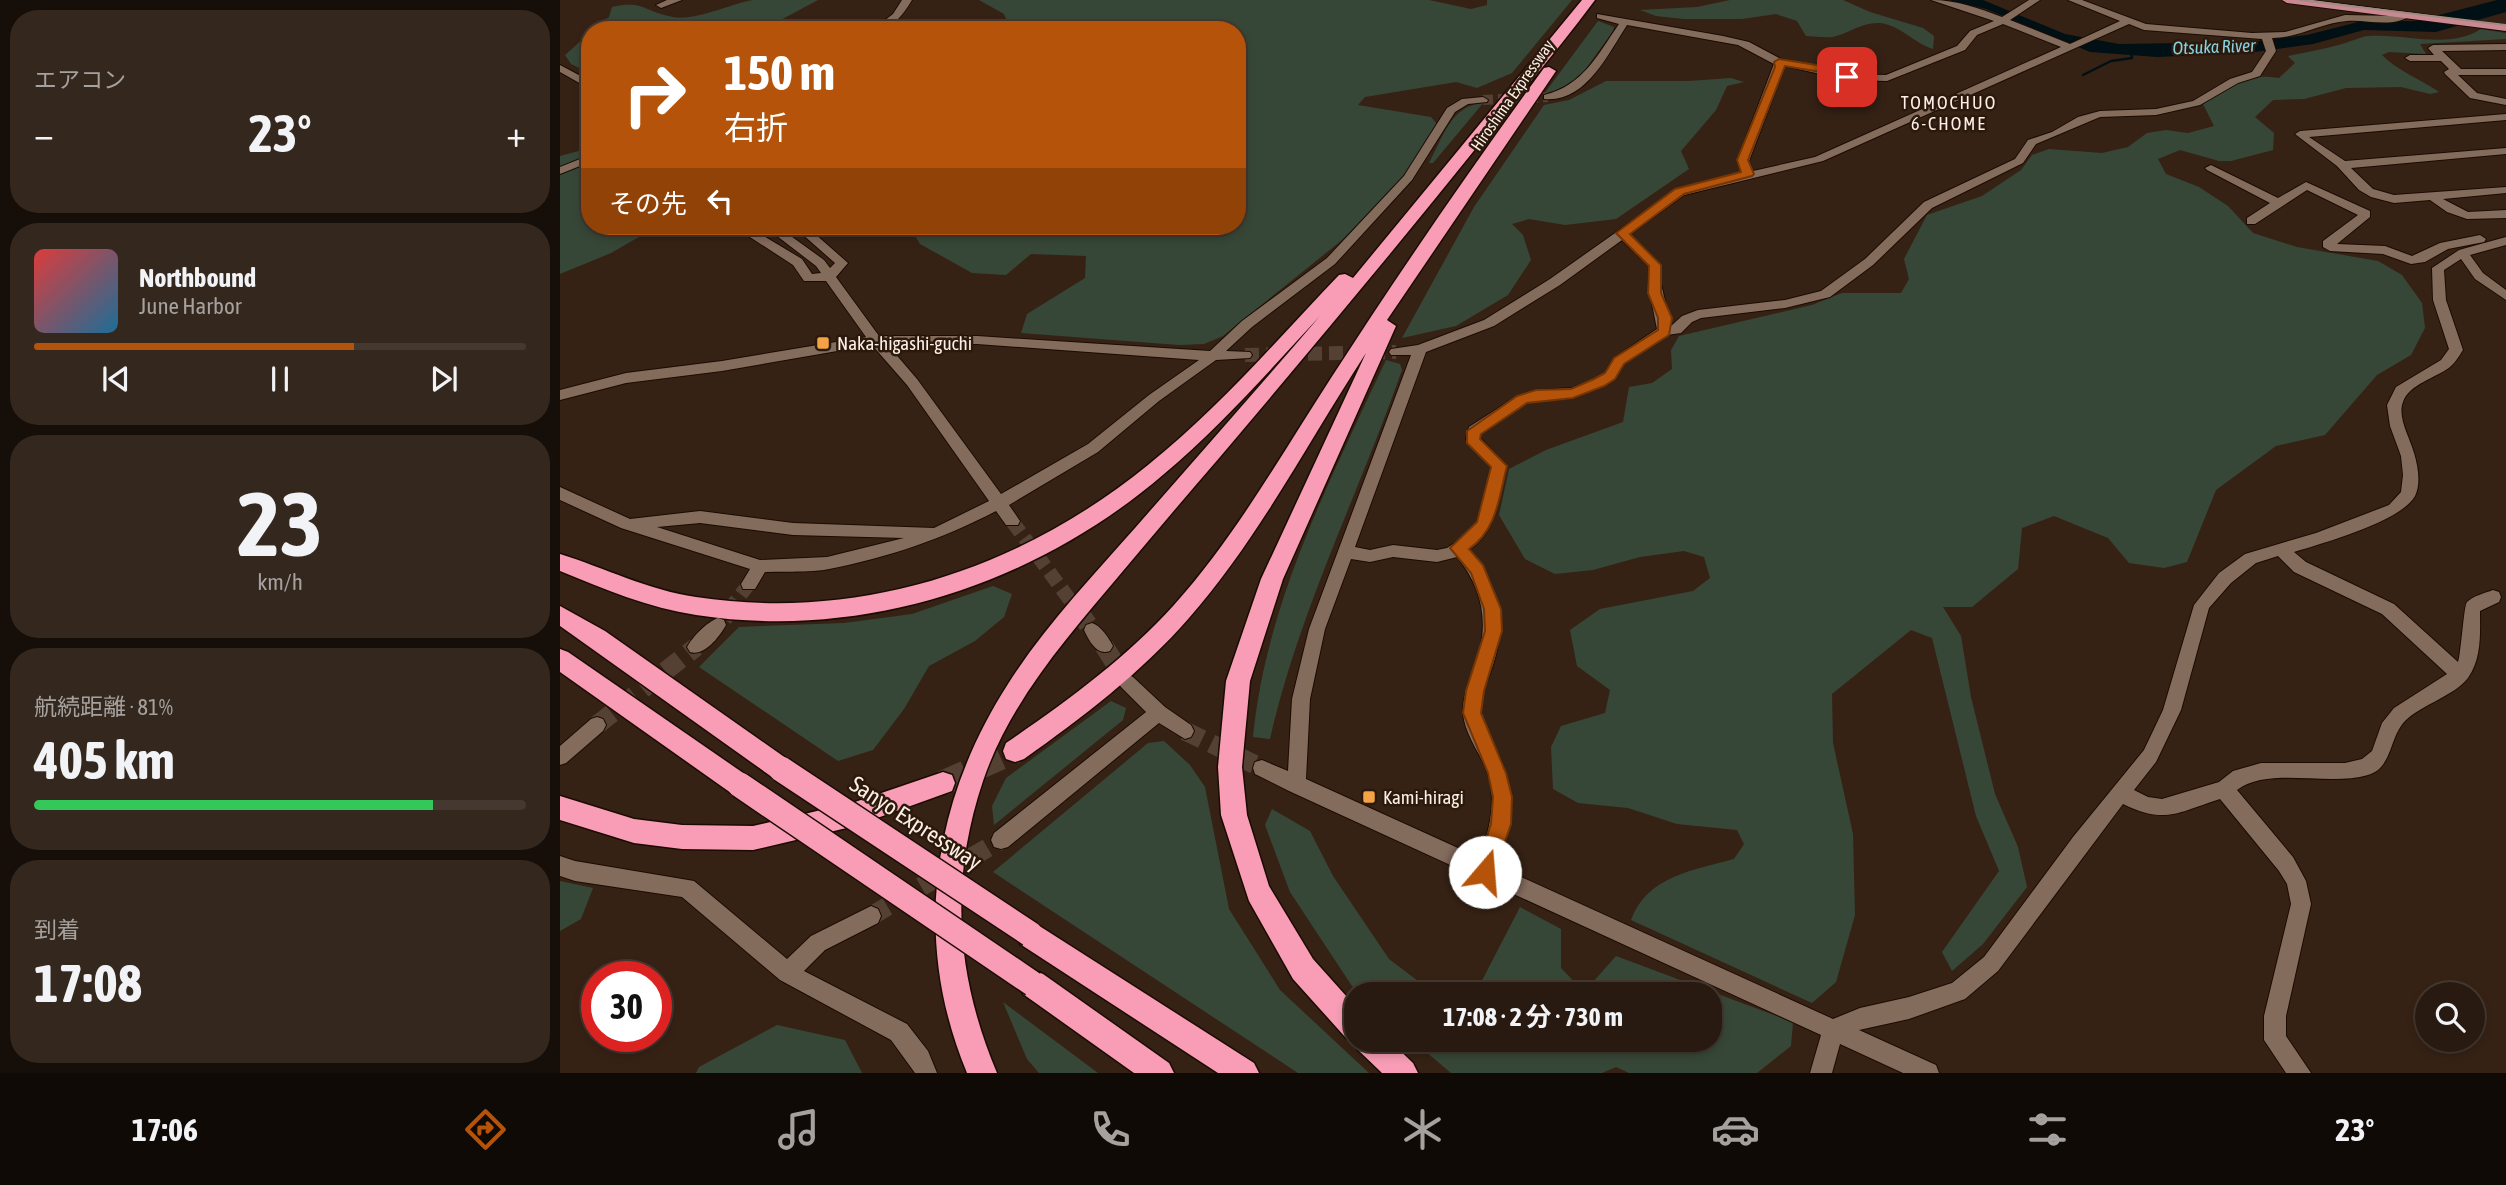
<!DOCTYPE html>
<html lang="ja">
<head>
<meta charset="utf-8">
<style>
  body { margin:0; font-family:"Asap Condensed","Noto Sans JP",sans-serif; background:#34271e; color:#f1f3f6; height:100vh; display:flex; flex-direction:column; font-size:26px; white-space:nowrap }
  * { box-sizing:border-box; margin:0 }
  p { font-size:23px; color:#a5a19f }
  .icon { flex:none; width:38px; height:38px; fill:none; stroke:currentColor; stroke-width:2; stroke-linecap:round; stroke-linejoin:round }
  .map { position:relative; flex:1; overflow:hidden }
  .side { display:flex; flex-direction:column; gap:10px; padding:10px; background:#160e09; width:560px }
  .side>* { flex:none }
  .hud { position:absolute; left:21px; top:21px; width:665px; height:214px; border-radius:28px; box-shadow:0 4px 10px #0003,0 0 0 2px #443830; background:#b45309; color:#fff; overflow:hidden }
  .fabs { position:absolute; left:1855px; top:982px; display:grid; gap:14px }
  .fabs a { display:grid; place-items:center; width:70px; height:70px; border-radius:50%; background:#281a10; box-shadow:0 4px 10px #0003,0 0 0 2px #443830; font-size:35px }
  .speed { position:absolute; left:21px; top:961px; display:flex; gap:14px; font-size:35px; font-weight:700; text-align:center }
  .speed>* { display:grid; place-content:center; width:91px; height:91px; border-radius:50%; background:#281a10; box-shadow:0 4px 10px #0003,0 0 0 2px #443830; line-height:1 }
  .speed .limit { border:10px solid #d22; background:#fff; color:#111 }
  .pin { position:absolute; display:grid; place-items:center; width:60px; height:60px; color:#fff; margin:-30px; border-radius:14px; box-shadow:0 4px 10px #0006 }
  .me { position:absolute; width:77px; margin:-38px; rotate:18deg; stroke-linejoin:round; filter:drop-shadow(0 0 5px #0008) }
  .turn { display:flex; align-items:center; gap:24px; height:147px; padding:0 28px; font-size:32px }
  .turn .icon { width:91px; height:91px; stroke-width:2.5 }
  .turn b { display:block; font-size:49px; line-height:60px }
  .then { display:flex; align-items:center; height:66px; padding:0 28px; background:#0003; gap:14px; font-size:26px }
  .big { font-size:52px; font-weight:700; line-height:1.1 }
  .side .card { flex:1; display:flex; flex-direction:column; justify-content:center; gap:10px; min-width:0; padding:0 24px; border-radius:28px; background:#34271e }
  .side .dial { align-items:center; gap:0 }
  .dial b { font-size:91px; line-height:1 }
  .song { display:flex; align-items:center; gap:21px }
  .cover { width:84px; height:84px; border-radius:10px; background:linear-gradient(135deg,hsl(0 70% 55%),hsl(200 70% 35%)) }
  .played { height:7px; border-radius:4px; background:linear-gradient(90deg,#b45309 65%,#443830 65%) }
  .keys { display:flex; justify-content:space-around; direction:ltr }
  .heat { display:flex; justify-content:space-between; align-items:center; font-size:38px; direction:ltr }
  .charge { height:10px; border-radius:5px; background:linear-gradient(90deg,#34c759 81%,#443830 0) }
  .trip { position:absolute; left:784px; top:982px; width:378px; height:70px; border-radius:28px; background:#281a10; box-shadow:0 4px 10px #0003,0 0 0 2px #443830; font-weight:700; line-height:70px; text-align:center }
  .menu { display:flex; height:112px; justify-content:space-around; align-items:center; background:#100a06; color:#a5a19f }
  .menu .icon { width:49px; height:49px }
  .menu .selected { color:#b45309 }
  .menu b { font-size:32px; color:#f1f3f6 }
  main { display:flex; flex:1; min-height:0 }
  .map>svg:first-child { display:block }
  .green { fill:#374737 }
  .water { fill:#001014 }
  .lines { fill:none; stroke-linecap:round; stroke-linejoin:round }
  .stream { stroke:#001014; stroke-width:2.5 }
  .minor-tunnel-far2 { stroke:#544134; stroke-width:10; stroke-dasharray:10 5; stroke-linecap:butt }
  .minor-tunnel-far1 { stroke:#544134; stroke-width:14; stroke-dasharray:14 7; stroke-linecap:butt }
  .minor-tunnel { stroke:#544134; stroke-width:19; stroke-dasharray:19 10; stroke-linecap:butt }
  .highway-tunnel { stroke:#544134; stroke-width:25; stroke-dasharray:25 13; stroke-linecap:butt }
  .minor-casing { stroke:#1c0b02; stroke-width:2 }
  .major-casing { stroke:#1c0b02; stroke-width:2 }
  .highway-casing { stroke:#1c0b02; stroke-width:3 }
  .minor { fill:#846c5d; fill-rule:evenodd }
  .major { fill:#ca8992; fill-rule:evenodd }
  .highway { fill:#f89db5; fill-rule:evenodd }
  .tram { stroke:#9d8c81; stroke-width:2 }
  .highway-bridge-casing { stroke:#1c0b02; stroke-width:28; stroke-linecap:butt }
  .highway-bridge { stroke:#f89db5; stroke-width:25 }
  .route { fill:#b45309; stroke:#753606; stroke-width:2 }
  .poi-dot { fill:#f4a344; stroke:#2b190c; stroke-width:2.5 }
  .labels { text-anchor:middle; stroke-width:5; stroke-linejoin:round; paint-order:stroke }
  .far-street-label { font-size:16px; fill:#fdefe7; stroke:#2b190c }
  .far-water-label { font-size:18px; font-style:italic; fill:#87d1e0; stroke:#2b190c }
  .far-neighbourhood-label { font-size:18px; letter-spacing:2px; fill:#fdefe7; stroke:#2b190c }
  .poi-label { font-size:19px; fill:#fdefe7; stroke:#2b190c; text-anchor:start }
  .near-street-label { font-size:23px; fill:#fdefe7; stroke:#2b190c }
</style>
</head>
<body>
<main>
<section class="side">
<div class="card"><p>エアコン</p>
<div class="heat"><a>−</a><b class="big">23°</b><a>+</a></div>
</div>
<div class="card">
<div class="song"><i class="cover"></i><div><b>Northbound</b><p>June Harbor</p></div></div>
<div class="played"></div>
<div class="keys"><svg class="icon" aria-label="previous" viewBox="0 0 24 24"><path d="M18 5L8 12l10 7zM5 5v14"/></svg><svg class="icon" aria-label="pause" viewBox="0 0 24 24"><path d="M8 5v14M16 5v14"/></svg><svg class="icon" aria-label="next" viewBox="0 0 24 24"><path d="M6 5l10 7-10 7zM19 5v14"/></svg></div>
</div>
<div class="card dial"><b>23</b><p>km/h</p></div>
<div class="card"><p>航続距離 · 81%</p><b class="big">405 km</b><div class="charge"></div></div>
<div class="card"><p>到着</p><b class="big">17:08</b></div>
</section>
<div class="map">
<svg width="1946" height="1073" viewBox="0 0 1946 1073">
  <rect width="100%" height="100%" fill="#362215"/>
  <g class="green">
    <path d="M193,0H258L202,30H30V73L11,64L5,55C21,42 32,27 49,17L52,7C85,0 83,12 113,17C137,21 169,4 193,0Z"/>
    <path d="M419,0H869L911,9L927,5V0H1012L952,73L917,88L896,82L805,97L798,105L871,117L877,124L845,175L782,240L663,336L644,344L619,345L461,333L467,314L525,278L526,256L471,254L446,275L412,273L360,244L349,226H677V30H451L444,14Z"/>
    <path d="M1170,0H1283L1310,12L1363,28L1374,36L1373,49C1354,43 1340,25 1320,23C1301,22 1290,33 1273,37C1265,38 1254,36 1246,36L1237,21L1216,14L1182,19H1124L1096,16L1080,10L1137,7Z"/>
    <path d="M1038,21L1054,27L1053,31L1015,84L984,94Z"/>
    <path d="M1921,29L1946,33V39L1860,44L1866,54L1829,52L1822,55C1838,71 1860,79 1879,92L1870,94L1841,87L1786,88L1744,99L1713,100L1695,117L1714,133L1713,150L1671,161H1659L1620,150L1598,159L1606,174L1639,187L1668,206L1693,233L1737,247L1818,261L1842,275L1862,303L1865,328L1851,355L1817,375L1765,435L1716,446L1656,490L1627,562L1604,568L1569,563L1548,538L1494,516L1462,528L1458,569L1412,607H1383L1401,636L1411,697L1435,794L1458,847L1467,887L1423,944L1392,971L1382,952L1439,871L1416,816L1372,638L1351,630L1272,694L1273,743L1293,834L1295,915L1276,982L1252,1003L1071,920C1087,876 1134,870 1174,859L1184,844L1177,830L1117,824L1068,808L1018,803L993,789L991,747L1001,726L1045,713L1050,690L1017,666L1010,630L1040,609L1133,591L1150,578L1144,557L1124,551L1080,557L1033,570L995,574L965,559L939,515L949,469L986,450L1063,422L1069,387L1092,383L1112,369L1111,350L1119,336L1252,305L1282,293H1341L1349,279L1344,259L1367,215L1422,196L1461,170L1472,155L1489,149L1542,153L1568,147L1587,133L1606,130L1628,133L1654,126L1643,104C1675,87 1678,72 1719,78L1735,63L1728,56C1746,52 1765,49 1782,44C1791,42 1799,37 1808,36C1845,33 1889,50 1921,29Z"/>
    <path d="M1171,78L1184,82L1167,86L1156,110L1121,151L1129,169L1056,219L1005,225L969,219L952,224L963,235L971,260L948,295L896,326L842,338L914,207L984,105L1009,100L1046,81H1129Z"/>
    <path d="M924,102L873,163H869C884,135 890,107 924,102Z"/>
    <path d="M30,148V226H98L51,253L0,274V156Z"/>
    <path d="M826,360L840,364L842,370C799,493 739,611 710,739L693,737C706,603 770,480 826,360Z"/>
    <path d="M433,586L452,594L444,617L415,641L369,666L344,709L313,750L278,761L139,667L179,627L284,623L352,614Z"/>
    <path d="M551,701L566,708L563,720L434,825L432,806L446,778Z"/>
    <path d="M604,741L630,765L645,787L669,909L720,990L809,1073H738L433,872L588,743Z"/>
    <path d="M712,809L750,831L773,876L829,959L875,994H801L792,986L730,892L705,825Z"/>
    <path d="M0,881L33,888L21,919L0,931Z"/>
    <path d="M960,907L1001,929V968L1024,992L1056,956L1233,1022L1231,1046L1197,1073H1069L1056,1067L1042,1073H891L852,1040H1150V994H915Z"/>
    <path d="M443,1002L538,1073H479L467,1059Z"/>
    <path d="M217,1025L285,1040L302,1073H136L139,1067Z"/>
  </g>
  <path class="water" d="M1388,0H1423L1505,34L1559,44L1688,42L1747,35L1798,22L1856,21L1937,0H1946V12L1876,32L1804,30L1753,44L1687,53L1597,57L1530,52L1426,9Z"/>
  <g class="lines">
    <path class="stream" d="M1523,75L1551,61L1572,58L1571,52"/>
    <path class="minor-tunnel-far2" d="M923,100L988,97"/>
    <g class="minor-tunnel-far1">
      <path d="M685,355L836,352"/>
      <path d="M452,521L518,611"/>
      <path d="M168,611L189,584"/>
    </g>
    <g class="minor-tunnel">
      <path d="M517,609L532,630"/>
      <path d="M163,618L170,609"/>
      <path d="M544,646L565,679"/>
      <path d="M37,725L136,647"/>
      <path d="M625,731L702,768"/>
      <path d="M311,916L441,840"/>
    </g>
    <path class="highway-tunnel" d="M383,783L455,751"/>
    <defs>
      <g id="minor">
        <path d="M107,0H122L101,8L96,5Z"/>
        <path d="M342,0H352C342,16 333,30 312,30L333,14Z"/>
        <path d="M1371,0C1397,0 1418,8 1442,17L1469,0H1480L1450,20L1510,44L1560,21L1508,0H1522L1586,24L1692,33L1725,32L1785,15L1836,16L1846,12L1851,15C1833,29 1807,19 1787,21C1761,23 1738,38 1712,38L1716,51L1700,76L1678,83L1640,105L1596,115L1540,117L1476,144L1463,163L1372,208L1313,265L1270,297L1225,308L1141,318L1132,322L1121,333L1107,335L1064,364L1055,379L1044,386L1013,398L967,402L921,433L920,438L946,466C939,496 937,531 909,550C938,584 947,621 933,665C928,680 920,695 921,711C922,728 932,742 939,756C957,794 950,828 937,866L1273,1019L1300,1008L1349,997L1392,983L1424,957L1513,837L1584,750L1603,710L1634,605L1659,573L1685,554L1756,533L1829,505L1841,492L1843,475L1841,456L1830,426L1827,405L1836,387L1881,360L1889,349L1873,300L1872,268L1899,250L1946,237V245L1910,255L1923,273L1946,290V300L1915,279L1901,259L1884,270L1886,300L1903,350C1899,356 1895,363 1890,367C1876,378 1849,384 1843,402C1837,417 1850,438 1854,453C1858,466 1861,484 1855,496C1842,521 1761,544 1734,552L1746,562L1834,604L1898,662C1901,652 1904,604 1907,602C1913,596 1925,593 1933,590L1939,592L1941,597L1939,602L1920,611C1920,633 1922,658 1908,678C1895,695 1862,705 1846,720C1829,736 1833,768 1808,775C1768,787 1709,766 1677,790L1733,857L1746,881L1751,904L1726,1016V1036L1751,1073H1726L1704,1040V1016L1731,904L1727,884L1719,871L1660,799C1619,812 1605,825 1563,804L1438,971L1405,999L1349,1019L1299,1030L1376,1065L1379,1073H1343L1280,1044L1272,1073H1250L1261,1035L729,791L695,774L693,768L695,762L702,760L728,771L732,699L749,629L851,355H831L829,352L831,349L858,345L924,320L990,279L1116,190L1182,174L1177,161L1214,64L1178,45L1067,25C1048,54 1026,103 984,99V95C1023,86 1038,54 1059,24L1037,18V14L1163,36L1189,42L1221,59L1288,74L1326,75L1397,46L1410,31L1434,21ZM1443,24L1501,47L1255,157L1193,171L1189,161L1225,66L1287,80L1327,81L1405,50L1417,35ZM1569,24L1584,30L1702,39L1706,51L1692,72L1670,79L1633,101L1596,109L1540,111L1518,117L1492,132L1468,140L1455,159L1364,202L1305,259L1261,291L1225,300L1138,310L1122,316L1111,326L1101,284V265L1070,234L1124,195L1263,161ZM1062,240L1089,266L1088,284L1097,329L1054,358L1045,373L1034,380L1012,388L976,390L957,396L909,427L906,439L931,467L917,522L908,534L887,548L877,550L833,545L810,550L795,547L866,352L934,326L1000,285ZM1718,556L1734,572L1822,614L1887,674L1834,708L1822,723L1812,751L1802,759L1785,763H1701L1673,771L1659,782L1602,799L1588,797L1574,790L1596,762L1621,710L1649,608L1671,583L1696,563ZM833,557L877,562L897,557C925,591 929,627 915,668C909,683 902,698 903,714C905,732 916,748 924,764C939,795 930,827 920,858L746,779L750,699L765,629L791,559L810,562Z"/>
        <path d="M1946,44V50L1882,51L1901,69H1946V75H1898L1917,93L1946,99V105L1910,98L1885,74L1884,72L1889,69L1881,61H1850L1845,58L1850,55H1874L1868,48L1873,45Z"/>
        <path d="M0,65L30,81V89L0,72Z"/>
        <path d="M923,97L928,100L927,102L908,104L895,112L852,180L775,264L692,327L666,351L690,352L692,355L690,358L656,360L599,401L538,452L449,505L460,521L458,525H446L436,511C382,539 330,557 269,569C249,573 226,571 205,572L195,589H183L181,584L190,569L61,528L0,500V487L70,519L140,511L233,523L374,528L429,501L347,385L312,345L162,371L66,383L0,400V390L66,373L162,361L306,337L266,281H244L233,265L173,226H187L242,259L252,274L261,273L256,266L204,226H217L264,260L270,268L275,263L233,226H246L288,263L276,277L319,336H417L650,351L682,321L767,258L844,176L887,108L902,99ZM327,344H417L639,360L589,395L528,444L441,494L357,379ZM140,523L233,535L344,538L267,557L200,560L97,527Z"/>
        <path d="M1946,114V120L1749,137L1785,161L1946,148V154L1791,168L1813,189L1834,195L1946,187V193L1883,199L1908,212L1946,210V218L1907,219L1887,212L1870,200L1834,203L1811,197L1799,190L1777,166L1735,134L1740,131Z"/>
        <path d="M30,155V162L0,174V167Z"/>
        <path d="M1651,165L1718,198L1746,182L1810,211V217L1777,244L1825,246L1852,256L1880,243L1920,235L1926,239L1924,242L1888,249L1865,262L1851,264L1823,254L1770,251L1763,247V241L1798,215L1747,190L1695,224H1687V218L1710,203L1647,170L1645,168Z"/>
        <path d="M158,618L164,620L166,625C160,636 144,657 130,652L127,647C133,636 147,622 158,618Z"/>
        <path d="M532,623C541,626 548,637 553,646L550,651C537,656 529,641 524,630L526,625Z"/>
        <path d="M567,674L573,677L605,707L631,725L634,731L631,737L625,739L599,723L448,847L441,849L434,847L431,840L434,833L586,712L561,687L558,682L561,677Z"/>
        <path d="M37,717L43,719L46,725L43,731L6,763L0,765V746L31,719Z"/>
        <path d="M0,856L15,861L134,881L227,959L251,936L311,906L318,909L321,916L318,923L265,950L244,971L347,1024L368,1051L377,1073H355L331,1040L220,980L122,897L15,881L0,876Z"/>
      </g>
      <path id="major" d="M1722,0H1752L1946,25V31L1727,3Z"/>
      <g id="highway">
        <path d="M1022,0H1035C999,49 959,95 921,142C836,248 748,353 660,457C627,495 595,533 563,571C509,635 450,701 423,781C389,882 396,976 437,1073H407C352,941 371,804 448,684C484,627 531,578 575,528C637,457 699,387 760,316C710,370 661,426 604,474C476,584 304,641 136,615C89,608 44,589 0,571V554C45,568 88,590 136,597C300,622 460,569 588,465C658,409 717,340 779,275L785,274L793,278Z"/>
        <path d="M989,67L996,71L827,320L836,326L723,579L690,681L682,767L687,815L709,886L753,959L796,1007V1040H829L853,1063L858,1073H822L798,1050L794,1042L786,1038L733,979L689,901L661,815L658,767L666,681L701,579L806,353C748,442 699,538 629,618C581,673 523,717 464,759L455,762L446,759L443,751L446,743C506,702 565,659 614,605C675,537 721,455 771,378C839,273 910,169 984,68Z"/>
        <path d="M0,606L45,631L230,761L233,769L230,777L221,780L212,777L0,626Z"/>
        <path d="M0,649L8,652L189,777L192,785L189,793L180,796L171,793L0,672Z"/>
        <path d="M383,772L392,775L395,783L392,791L295,826L193,850L122,849L74,843L0,820V796L74,819L122,825L193,826L295,802Z"/>
        <path d="M470,920L694,1063L699,1073H658L460,944L456,934L460,924Z"/>
        <path d="M473,970L483,974L609,1063L614,1073H574L463,994L459,984L463,974Z"/>
      </g>
    </defs>
    <use href="#minor" class="minor-casing"/>
    <use href="#major" class="major-casing"/>
    <use href="#highway" class="highway-casing"/>
    <use href="#minor" class="minor"/>
    <use href="#major" class="major"/>
    <use href="#highway" class="highway"/>
    <path class="tram" d="M1740,0L1946,25"/>
    <defs>
      <g id="highway-bridge">
        <path d="M221,769L470,934"/>
        <path d="M180,785L473,984"/>
      </g>
    </defs>
    <use href="#highway-bridge" class="highway-bridge-casing"/>
    <use href="#highway-bridge" class="highway-bridge"/>
  </g>
  <path class="route" d="M1219,59L1269,67L1293,77L1287,80L1267,73L1225,66L1188,160L1194,174L1192,176L1124,194L1070,234L1101,265V293L1112,318L1109,335L1064,364L1055,379L1044,386L1013,398L967,403L921,434L920,439L947,466C939,497 937,530 909,549L923,565L941,609L942,631L924,691L921,713L946,773L952,797L951,824L932,879L925,882L918,879L915,872L931,824L933,797L928,773L903,713L906,691L925,631L924,609L911,573L890,548L917,522L931,467L907,443V431L957,396L976,390L1011,389L1034,379L1045,373L1054,358L1098,330V318L1088,293L1089,266L1056,233L1115,189L1181,172L1177,160L1215,67L1214,62Z"/>
  <g class="poi-dot">
    <rect x="256" y="336" width="14" height="14" rx="3.5"/>
    <rect x="802" y="790" width="14" height="14" rx="3.5"/>
  </g>
  <g class="labels">
    <g class="far-street-label">
      <text transform="translate(952 95) rotate(-55)" y="6">Hiroshima Expressway</text>
    </g>
    <g class="far-water-label">
      <text transform="translate(1654 47) rotate(-2)" y="6">Otsuka River</text>
    </g>
    <g class="far-neighbourhood-label">
      <text x="1389" y="109">TOMOCHUO<tspan x="1389" dy="21">6-CHOME</tspan></text>
    </g>
    <g class="poi-label">
      <text x="277" y="350">Naka-higashi-guchi</text>
      <text x="823" y="804">Kami-hiragi</text>
    </g>
    <g class="near-street-label">
      <text transform="translate(356 823) rotate(33)" y="8">Sanyo Expressway</text>
    </g>
  </g>
</svg>
<div class="fabs">
<a><svg class="icon" aria-label="search" viewBox="0 0 24 24"><circle cx="10" cy="10" r="6"/><path d="M15 15l6 6"/></svg></a>
</div>
<div class="speed"><div class="limit">30</div></div>
<div class="pin" style="left:1287px;top:77px;background:#d93025"><svg class="icon" aria-label="arrive" viewBox="0 0 24 24"><path d="M6 21V4h12l-3 4 3 4H6"/></svg></div>
<svg class="me" style="left:925px;top:872px" viewBox="-20 -20 40 40"><circle r="19" fill="#fff"/><path d="M0-13L10 11 0 6-10 11z" fill="#b45309"/></svg>
<div class="trip">17:08 · 2 分 · 730 m</div>
<div class="hud">
<div class="turn"><svg class="icon" aria-label="right" viewBox="0 0 24 24"><path d="M7 20v-9h11M14 6l5 5-5 5"/></svg><div><b>150 m</b>右折</div></div>
<div class="then">その先<svg class="icon" aria-label="left" viewBox="0 0 24 24"><path d="M17 20v-9H6M10 6l-5 5 5 5"/></svg></div>
</div>
</div>
</main>
<nav class="menu">
<b>17:06</b>
<svg class="icon selected" aria-label="directions" viewBox="0 0 24 24"><path d="M12 3l9 9-9 9-9-9zM9 14v-3h6M13 9l2 2-2 2"/></svg>
<svg class="icon" aria-label="music" viewBox="0 0 24 24"><path d="M9 18V5l10-2v13"/><circle cx="6" cy="18" r="3"/><circle cx="16" cy="16" r="3"/></svg>
<svg class="icon" aria-label="phone" viewBox="0 0 24 24"><path d="M5 4h4l2 5-3 2q2 4 5 5l2-3 5 2v4C11 20 4 13 5 4z"/></svg>
<svg class="icon" aria-label="climate" viewBox="0 0 24 24"><path d="M12 3v18M4 7l16 10M4 17L20 7"/></svg>
<svg class="icon" aria-label="car" viewBox="0 0 24 24"><path d="M5 17H2v-5l4-1 3-4h7l3 4 3 1v5h-3M9 17h6M6 11h13"/><circle cx="7" cy="17" r="2"/><circle cx="17" cy="17" r="2"/></svg>
<svg class="icon" aria-label="filters" viewBox="0 0 24 24"><path d="M4 7h16M4 17h16"/><circle cx="9" cy="7" r="2"/><circle cx="15" cy="17" r="2"/></svg>
<b>23°</b>
</nav>
</body>
</html>
